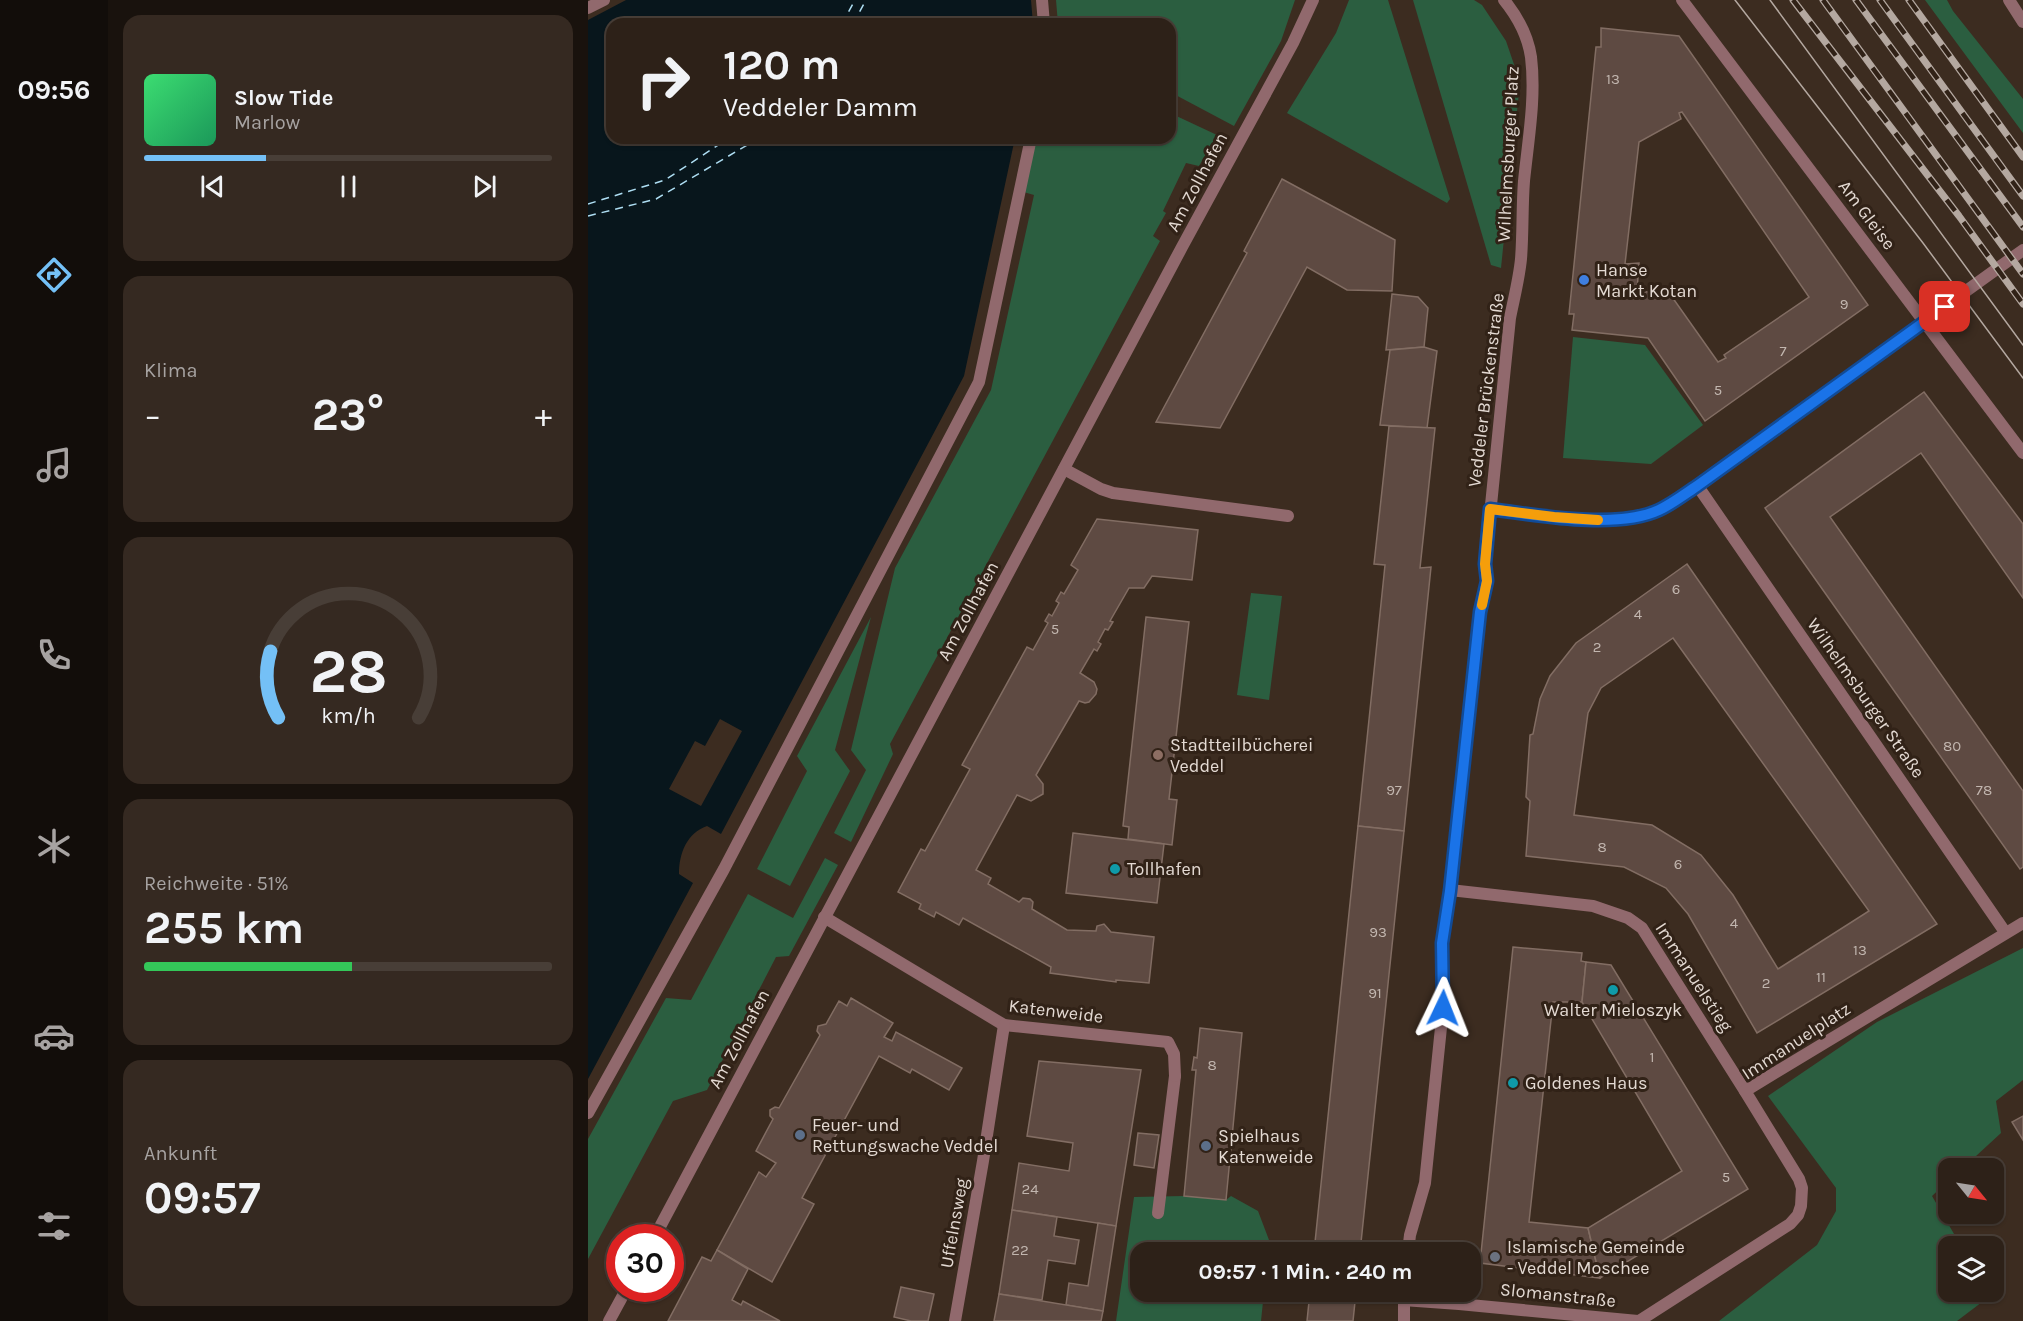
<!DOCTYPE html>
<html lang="de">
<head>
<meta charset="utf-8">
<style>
  body { margin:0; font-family:Karla,sans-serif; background:#352921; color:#f1f3f6; height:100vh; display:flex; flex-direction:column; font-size:22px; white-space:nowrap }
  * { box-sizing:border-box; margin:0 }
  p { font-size:20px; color:#a7a3a2 }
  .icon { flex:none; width:33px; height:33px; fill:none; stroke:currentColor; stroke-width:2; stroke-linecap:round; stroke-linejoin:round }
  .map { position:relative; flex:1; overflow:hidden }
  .sheet { display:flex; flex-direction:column; gap:15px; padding:15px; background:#19120d; width:480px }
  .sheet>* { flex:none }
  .guide { position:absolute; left:18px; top:18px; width:570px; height:126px; border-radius:18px; box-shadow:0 2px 4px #0004,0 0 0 2px #483e37; background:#2d2118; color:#f1f3f6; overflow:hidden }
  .needle { width:39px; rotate:120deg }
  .controls { position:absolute; left:1350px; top:1158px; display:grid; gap:12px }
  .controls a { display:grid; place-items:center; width:66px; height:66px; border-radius:12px; background:#2d2118; box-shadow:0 2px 4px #0004,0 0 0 2px #483e37; font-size:30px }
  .speed { position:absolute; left:18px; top:1224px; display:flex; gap:12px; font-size:30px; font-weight:700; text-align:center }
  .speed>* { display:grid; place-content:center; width:78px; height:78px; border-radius:50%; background:#2d2118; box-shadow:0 2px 4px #0004,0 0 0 2px #483e37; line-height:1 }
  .speed .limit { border:9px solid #d22; background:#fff; color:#111 }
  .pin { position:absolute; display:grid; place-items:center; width:51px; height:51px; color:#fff; margin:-26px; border-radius:12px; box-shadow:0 3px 9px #0006 }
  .me { position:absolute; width:66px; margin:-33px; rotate:2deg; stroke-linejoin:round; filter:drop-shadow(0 0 4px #0008) }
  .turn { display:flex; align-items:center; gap:21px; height:126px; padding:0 18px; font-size:27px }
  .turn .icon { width:78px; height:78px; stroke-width:2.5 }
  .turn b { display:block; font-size:42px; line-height:51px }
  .big { font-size:45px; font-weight:700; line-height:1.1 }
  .sheet .card { flex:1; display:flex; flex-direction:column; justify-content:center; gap:9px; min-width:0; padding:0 21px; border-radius:18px; background:#352921 }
  .sheet .dial { align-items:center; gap:0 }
  .dial svg { height:156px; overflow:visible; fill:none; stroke:#483e37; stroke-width:7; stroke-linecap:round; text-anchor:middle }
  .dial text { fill:#f1f3f6; stroke:none }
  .song { display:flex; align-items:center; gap:18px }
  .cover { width:72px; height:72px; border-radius:9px; background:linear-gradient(135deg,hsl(140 70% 55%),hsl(150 70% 35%)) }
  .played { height:6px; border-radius:3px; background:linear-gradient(90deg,#74c0f6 30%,#483e37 30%) }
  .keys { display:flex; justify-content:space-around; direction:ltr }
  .heat { display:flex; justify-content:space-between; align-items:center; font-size:33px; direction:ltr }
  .charge { height:9px; border-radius:4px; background:linear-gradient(90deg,#34c759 51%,#483e37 0) }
  .trip { position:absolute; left:542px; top:1242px; width:351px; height:60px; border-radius:18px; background:#2d2118; box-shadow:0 2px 4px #0004,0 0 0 2px #483e37; font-weight:700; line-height:60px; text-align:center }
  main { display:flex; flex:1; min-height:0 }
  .tab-bar { display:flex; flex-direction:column; width:108px; justify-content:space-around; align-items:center; background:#120d0a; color:#a7a3a2 }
  .tab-bar .icon { width:42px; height:42px }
  .tab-bar .selected { color:#74c0f6 }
  .tab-bar b { font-size:27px; color:#f1f3f6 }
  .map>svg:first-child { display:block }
  .green { fill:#2b5e40 }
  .water { fill:#08161c }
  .pier { fill:#3c2c20 }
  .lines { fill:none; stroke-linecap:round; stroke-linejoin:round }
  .ferry { stroke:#aedef3; stroke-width:1.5; stroke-dasharray:8 6; stroke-linecap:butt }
  .building { fill:#5e4a42; stroke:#826d63; stroke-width:1.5; fill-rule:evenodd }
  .service { stroke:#91696d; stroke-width:12 }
  .minor { stroke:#91696d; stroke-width:12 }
  .tertiary { stroke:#91696d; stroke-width:12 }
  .tram { stroke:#b4a8a0; stroke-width:1.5 }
  .rail-casing { stroke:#b4a8a0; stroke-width:7 }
  .rail { stroke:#312217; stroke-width:4.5; stroke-dasharray:14; stroke-linecap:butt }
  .route-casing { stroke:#114b97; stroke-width:15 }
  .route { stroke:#1a73e8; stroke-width:10 }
  .slow { stroke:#f59e0b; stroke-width:10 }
  .shop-dot { fill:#3f7fe0; stroke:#312217; stroke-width:2 }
  .education-dot { fill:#8d6e63; stroke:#312217; stroke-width:2 }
  .culture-dot { fill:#0f9aa8; stroke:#312217; stroke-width:2 }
  .service-dot { fill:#5c6f8a; stroke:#312217; stroke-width:2 }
  .worship-dot { fill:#6b7280; stroke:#312217; stroke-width:2 }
  .labels { text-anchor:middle; stroke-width:6; stroke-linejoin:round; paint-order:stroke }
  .number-label { font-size:15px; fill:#c2b6af }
  .street-label { font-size:18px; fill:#e4dad3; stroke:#312217 }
  .poi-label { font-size:18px; fill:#e4dad3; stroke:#312217; text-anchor:start }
</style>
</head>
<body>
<main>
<nav class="tab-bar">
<b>09:56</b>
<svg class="icon selected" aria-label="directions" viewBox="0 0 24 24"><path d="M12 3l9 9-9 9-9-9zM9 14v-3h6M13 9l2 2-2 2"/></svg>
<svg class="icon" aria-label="music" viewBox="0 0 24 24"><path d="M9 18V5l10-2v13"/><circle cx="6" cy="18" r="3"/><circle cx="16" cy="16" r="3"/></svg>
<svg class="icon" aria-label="phone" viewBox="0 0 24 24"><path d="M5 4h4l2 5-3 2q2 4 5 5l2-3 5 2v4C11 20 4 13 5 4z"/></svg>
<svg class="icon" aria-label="climate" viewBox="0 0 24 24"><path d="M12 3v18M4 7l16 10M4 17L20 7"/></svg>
<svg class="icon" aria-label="car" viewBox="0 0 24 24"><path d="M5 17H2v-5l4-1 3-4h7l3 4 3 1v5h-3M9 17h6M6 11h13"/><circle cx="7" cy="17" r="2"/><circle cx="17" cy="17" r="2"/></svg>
<svg class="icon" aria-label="filters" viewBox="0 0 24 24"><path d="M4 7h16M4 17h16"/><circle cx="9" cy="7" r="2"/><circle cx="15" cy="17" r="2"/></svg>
</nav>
<section class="sheet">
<div class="card">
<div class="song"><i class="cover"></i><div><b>Slow Tide</b><p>Marlow</p></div></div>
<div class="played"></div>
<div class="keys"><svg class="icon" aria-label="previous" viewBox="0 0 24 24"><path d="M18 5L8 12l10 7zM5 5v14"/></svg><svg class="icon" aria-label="pause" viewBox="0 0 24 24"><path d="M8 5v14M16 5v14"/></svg><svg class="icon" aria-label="next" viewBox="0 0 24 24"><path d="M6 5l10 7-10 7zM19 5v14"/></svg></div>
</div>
<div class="card"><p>Klima</p>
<div class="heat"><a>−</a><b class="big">23°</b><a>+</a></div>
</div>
<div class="card dial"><svg viewBox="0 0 100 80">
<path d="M14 69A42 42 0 1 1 86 69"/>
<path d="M14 69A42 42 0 0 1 10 35" stroke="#74c0f6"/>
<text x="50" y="56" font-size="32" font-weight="700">28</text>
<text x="50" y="72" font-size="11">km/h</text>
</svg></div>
<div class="card"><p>Reichweite · 51%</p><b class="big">255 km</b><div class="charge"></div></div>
<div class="card"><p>Ankunft</p><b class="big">09:57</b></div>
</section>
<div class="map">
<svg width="1435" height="1321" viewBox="0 0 1435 1321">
  <rect width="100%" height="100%" fill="#3c2c20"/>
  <g class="green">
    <path d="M468,0H707L693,41L646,126L582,92V24H470Z"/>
    <path d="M761,0H800L862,199L859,203L699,113L748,33Z"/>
    <path d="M825,0H886L894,5L918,41L932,82L913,268L903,265Z"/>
    <path d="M1337,0H1359L1365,11L1435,99V133Z"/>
    <path d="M582,113L629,135L611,166L598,163L575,211L578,213L565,236L572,241L302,744L305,754L263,842L246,833L278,770L263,750L307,568L403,390L446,195L432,191L443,138H582Z"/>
    <path d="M985,337L1057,345L1115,425L1063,464L975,458Z"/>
    <path d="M663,593L694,596L681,700L649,695Z"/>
    <path d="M283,617L247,750L262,771L202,886L169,869L219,771L209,756Z"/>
    <path d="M237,858L250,865L201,956L188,957L119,1090L85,1101L0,1259V1139L78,998L103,1000L160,894L205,918Z"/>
    <path d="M1435,948V1080L1408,1101L1413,1133L1375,1168H1360V1181L1344,1196L1373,1246H1360V1292H1400L1402,1296L1369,1321H1131L1229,1245L1248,1211V1188L1180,1096L1289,1022Z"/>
    <path d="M596,1196L638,1200L643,1196L670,1211L681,1240L680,1252H552V1292H676L673,1321H528L546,1197Z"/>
  </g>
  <path class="water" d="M38,0H443L445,24H24V138H427L376,376L133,834L119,826C99,833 91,853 91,874L105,883L0,1079V20Z"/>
  <path class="pier" d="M132,719L154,731L113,806L81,789L107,741L117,746Z"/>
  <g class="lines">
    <g class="ferry">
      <path d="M254,24L267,0"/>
      <path d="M265,24L278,0"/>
      <path d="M0,204L77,180L141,138"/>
      <path d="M0,216L68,199L171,138"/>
    </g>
  </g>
  <g class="building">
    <path d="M1013,28L1091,36L1280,305L1117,421L1060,338L984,330L986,314H981L1008,47H1013ZM1094,112L1221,297L1136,355L1138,358L1130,362L1082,294L1049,291L1051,263L1037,264L1051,142L1093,119L1091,113Z"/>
    <path d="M694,179L807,240L804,291L759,290L719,267L632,428L568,422L659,253L656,251Z"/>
    <path d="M804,294L830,297L840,308L836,347L798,350Z"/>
    <path d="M836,347L849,351L839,428L792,425L802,350Z"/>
    <path d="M1336,392L1435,524V598L1333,453L1242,517L1435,791V867L1432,869L1177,508Z"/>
    <path d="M801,426L847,428L832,568L843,567L816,831L770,826L797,565L786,564Z"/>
    <path d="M509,519L610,530L604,580L564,576L556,588H541L522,621L525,622L520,630L517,629L510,642L513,644L509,651L506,649L492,673L506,682L509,689L508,694L501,702L497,703L491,701L448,775L455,784V794L443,801L429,795L388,870L403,878L400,884L431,902L435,898L442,899L445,902L444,909L479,930L508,931L509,926L516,924L523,932L566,937L561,983L528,980V982L462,973L463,967L375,918L371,925L348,912L346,917L331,909L333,904L310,892L333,849L337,851L382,769L374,765L439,647L445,650L460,623L457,621L461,614L464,616L471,603L468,601L473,592L476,594L490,570L483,565Z"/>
    <path d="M1099,564L1349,924L1169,1033L1100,914L1078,888L1036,867L938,856L942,801L938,797L942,735L945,734L952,699L962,676L988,643ZM1085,638L1281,911L1190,969L1145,895L1113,855L1064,825L986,815L1000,713L1013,688Z"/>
    <path d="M558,617L601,622L581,799L589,800L584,845L540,839L541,827L535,826Z"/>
    <path d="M770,826L816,831L772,1252H726Z"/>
    <path d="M485,833L576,844L569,903L478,893Z"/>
    <path d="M925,947L994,953L993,961L998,962L994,1002H965L941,1222L1000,1228L1012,1278L892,1263Z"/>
    <path d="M998,962L1023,965L1160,1189L1012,1278L1000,1228L1094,1171L994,1002Z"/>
    <path d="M263,998L305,1023L296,1037L304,1041L308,1032L374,1068L361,1090L324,1069L322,1073L291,1056L214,1198L226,1204L184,1282L129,1250L171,1172L178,1177L188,1163L168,1151L185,1119L182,1116V1110L187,1107L191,1108L232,1035L229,1031L230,1026L238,1024L251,1001L259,1006Z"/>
    <path d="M612,1028L654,1033L638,1200L596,1196L608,1070H604L606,1057L609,1058Z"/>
    <path d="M451,1061L553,1070L528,1226L424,1210L431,1163L481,1171L485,1143L439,1136Z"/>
    <path d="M1435,1116V1140L1424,1122Z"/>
    <path d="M550,1133L571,1135L566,1168L546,1165Z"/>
    <path d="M424,1210L469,1217L466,1236L491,1240L487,1264L460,1260L454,1300L411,1294Z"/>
    <path d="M510,1223L528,1226L515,1311L478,1305L481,1283L500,1286Z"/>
    <path d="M129,1250L160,1269L144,1300L153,1305L155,1301L192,1321H80L114,1257L123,1261Z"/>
    <path d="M313,1287L346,1294L340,1321H323L306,1317Z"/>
    <path d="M722,1292H768L765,1321H719Z"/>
    <path d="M411,1294L515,1311L513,1321H406Z"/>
  </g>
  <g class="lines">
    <g class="service">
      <path d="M454,0L456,24"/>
      <path d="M0,8L16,0"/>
      <path d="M476,469L513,489L525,493L700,516"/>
      <path d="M0,1113L136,869L391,382L443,138"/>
      <path d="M570,1213L587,1076"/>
    </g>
    <g class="minor">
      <path d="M1094,0L1435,453"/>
      <path d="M1421,0L1435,22"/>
      <path d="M1109,485L1417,932"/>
      <path d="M902,509C948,515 1028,531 1071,510C1084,504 1097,494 1109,485L1435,250"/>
      <path d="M862,890L1005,906L1040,918L1054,928L1157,1091"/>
      <path d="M236,917L416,1025L580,1042L586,1054L587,1076"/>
      <path d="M820,1252L822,1235L837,1183L855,1008L854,943L862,890L892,612L899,581L897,564L922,318C926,298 931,279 933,259C935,234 934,207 936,181C940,141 948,98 943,57C940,37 929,16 916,0"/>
      <path d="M816,1292V1321"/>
      <path d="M815,1300L871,1304L1050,1321"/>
      <path d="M367,1321L395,1161L416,1025"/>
      <path d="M1051,1321L1202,1224L1210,1215L1213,1206L1214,1188L1211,1179L1157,1091L1435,923"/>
    </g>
    <g class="tertiary">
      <path d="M66,1238L594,247L705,43L725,0"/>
      <path d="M21,1321L39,1288"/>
    </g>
    <g class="tram">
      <path d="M1147,0L1335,243L1435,378"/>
      <path d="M1182,0L1435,345"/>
    </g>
    <defs>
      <g id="rail">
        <path d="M1205,0L1371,216L1435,304"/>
        <path d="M1235,0L1435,274"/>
        <path d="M1268,0L1435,227"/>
        <path d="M1292,0L1435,196"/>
        <path d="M1321,0L1435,157"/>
      </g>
    </defs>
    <use href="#rail" class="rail-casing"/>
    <use href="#rail" class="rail"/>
  </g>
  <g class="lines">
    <defs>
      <path id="route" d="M855,1008L854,943L862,891L892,612L899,581L897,564L902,509C948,515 1028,530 1071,510C1084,504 1097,494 1109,486L1357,307"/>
    </defs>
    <use href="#route" class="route-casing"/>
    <use href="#route" class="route"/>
    <path class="slow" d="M894,605L899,581L897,564L902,509L966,517L1010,520"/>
  </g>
  <circle class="shop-dot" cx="996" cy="280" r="6"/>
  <circle class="education-dot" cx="570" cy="755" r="6"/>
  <g class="culture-dot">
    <circle cx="527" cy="869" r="6"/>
    <circle cx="1025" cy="990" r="6"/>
    <circle cx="925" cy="1083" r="6"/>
  </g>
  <g class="service-dot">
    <circle cx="212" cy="1135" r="6"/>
    <circle cx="618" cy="1146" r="6"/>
  </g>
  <circle class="worship-dot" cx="907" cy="1257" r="6"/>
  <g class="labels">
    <g class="number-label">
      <text x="1025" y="84">13</text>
      <text x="1256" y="309">9</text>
      <text x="1195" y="356">7</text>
      <text x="1130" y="395">5</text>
      <text x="1088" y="594">6</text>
      <text x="1050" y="619">4</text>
      <text x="467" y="634">5</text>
      <text x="1009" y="652">2</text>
      <text x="1364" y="751">80</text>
      <text x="806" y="795">97</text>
      <text x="1396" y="795">78</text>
      <text x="1014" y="852">8</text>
      <text x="1090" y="869">6</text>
      <text x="1146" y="928">4</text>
      <text x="790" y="937">93</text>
      <text x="1272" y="955">13</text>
      <text x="1233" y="982">11</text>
      <text x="1178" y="988">2</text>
      <text x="787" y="998">91</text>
      <text x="1064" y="1062">1</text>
      <text x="624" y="1070">8</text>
      <text x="1138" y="1182">5</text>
      <text x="442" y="1194">24</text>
      <text x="432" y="1255">22</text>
    </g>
    <g class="street-label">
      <text transform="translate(920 154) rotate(-87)" y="6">Wilhelmsburger Platz</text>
      <text transform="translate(609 182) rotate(-62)" y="6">Am Zollhafen</text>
      <text transform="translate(1279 215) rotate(53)" y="6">Am Gleise</text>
      <text transform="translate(898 390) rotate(-83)" y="6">Veddeler Brückenstraße</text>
      <text transform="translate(380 611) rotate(-62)" y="6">Am Zollhafen</text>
      <text transform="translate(1278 698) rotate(55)" y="6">Wilhelmsburger Straße</text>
      <text transform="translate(1106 977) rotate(57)" y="6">Immanuelstieg</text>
      <text transform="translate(468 1011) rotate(7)" y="6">Katenweide</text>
      <text transform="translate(151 1039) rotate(-62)" y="6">Am Zollhafen</text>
      <text transform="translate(1208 1041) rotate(-33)" y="6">Immanuelplatz</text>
      <text transform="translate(366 1223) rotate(-80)" y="6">Uffelnsweg</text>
      <text transform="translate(970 1295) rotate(6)" y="6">Slomanstraße</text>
    </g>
    <g class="poi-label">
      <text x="1008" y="276">Hanse<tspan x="1008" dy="21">Markt Kotan</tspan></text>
      <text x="582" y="751">Stadtteilbücherei<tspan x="582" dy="21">Veddel</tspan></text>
      <text x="539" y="875">Tollhafen</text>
      <text x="1025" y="1016" text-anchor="middle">Walter Mieloszyk</text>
      <text x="937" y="1089">Goldenes Haus</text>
      <text x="224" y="1131">Feuer- und<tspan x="224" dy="21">Rettungswache Veddel</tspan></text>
      <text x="630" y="1142">Spielhaus<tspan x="630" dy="21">Katenweide</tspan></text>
      <text x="919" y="1253">Islamische Gemeinde<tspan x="919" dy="21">- Veddel Moschee</tspan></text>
    </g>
  </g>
</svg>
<div class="controls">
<a><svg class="needle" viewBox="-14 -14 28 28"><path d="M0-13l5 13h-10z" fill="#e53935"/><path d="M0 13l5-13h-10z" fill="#a7a3a2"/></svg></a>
<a><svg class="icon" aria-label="layers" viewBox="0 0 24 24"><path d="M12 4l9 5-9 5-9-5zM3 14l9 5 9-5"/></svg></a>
</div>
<div class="speed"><div class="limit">30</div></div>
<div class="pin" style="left:1357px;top:307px;background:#d93025"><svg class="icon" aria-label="arrive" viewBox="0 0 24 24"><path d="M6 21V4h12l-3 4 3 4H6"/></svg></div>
<svg class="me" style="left:855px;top:1008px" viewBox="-20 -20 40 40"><path d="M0-17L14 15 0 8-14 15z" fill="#1a73e8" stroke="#fff" stroke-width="4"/></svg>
<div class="trip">09:57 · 1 Min. · 240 m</div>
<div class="guide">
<div class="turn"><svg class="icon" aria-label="right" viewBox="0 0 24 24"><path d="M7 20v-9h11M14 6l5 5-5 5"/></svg><div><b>120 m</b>Veddeler Damm</div></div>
</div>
</div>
</main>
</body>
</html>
